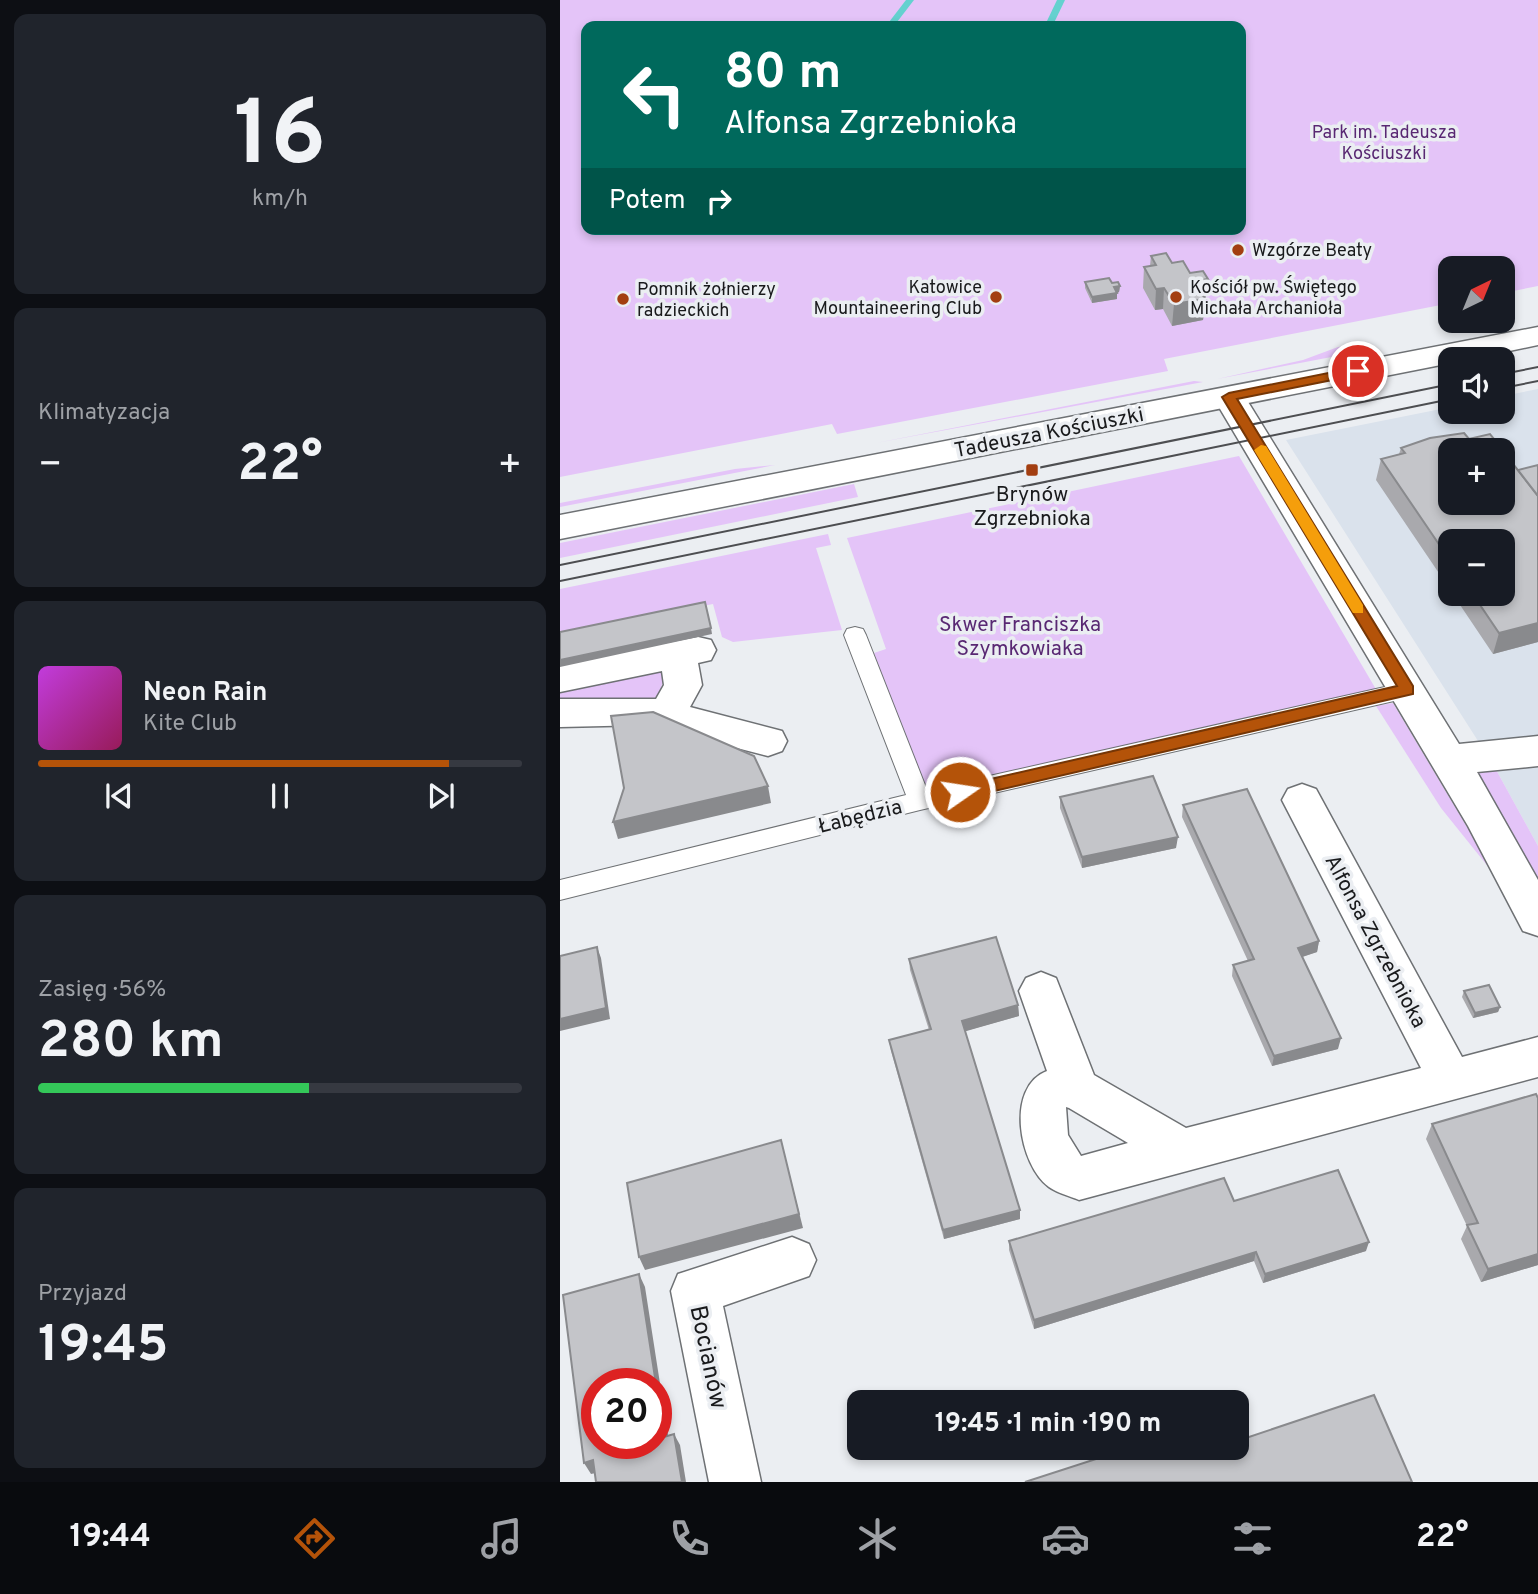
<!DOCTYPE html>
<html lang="pl">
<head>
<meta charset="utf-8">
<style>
  body { margin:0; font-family:Overpass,sans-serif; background:#20242c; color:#f1f3f6; height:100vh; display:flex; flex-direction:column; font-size:26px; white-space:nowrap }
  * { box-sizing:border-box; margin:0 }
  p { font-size:23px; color:#9ea1a6 }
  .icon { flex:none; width:38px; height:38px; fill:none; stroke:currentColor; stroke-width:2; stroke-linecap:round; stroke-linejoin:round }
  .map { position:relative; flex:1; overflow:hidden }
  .side { display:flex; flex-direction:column; gap:14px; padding:14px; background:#0d0f14; width:560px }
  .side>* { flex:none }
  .hud { position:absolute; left:21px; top:21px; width:665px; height:214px; border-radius:14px; box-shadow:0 4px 10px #0003; background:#00695c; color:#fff; overflow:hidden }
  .needle { width:46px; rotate:43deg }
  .fabs { position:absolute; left:878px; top:256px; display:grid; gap:14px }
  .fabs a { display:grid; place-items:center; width:77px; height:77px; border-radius:14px; background:#171b24; box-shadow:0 4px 10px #0003; font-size:35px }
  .speed { position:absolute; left:21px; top:1368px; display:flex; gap:14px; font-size:35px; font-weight:700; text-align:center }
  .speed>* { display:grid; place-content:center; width:91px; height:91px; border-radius:50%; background:#171b24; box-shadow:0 4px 10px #0003; line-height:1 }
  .speed .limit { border:10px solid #d22; background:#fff; color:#111 }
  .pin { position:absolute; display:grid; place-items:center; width:60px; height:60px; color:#fff; margin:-30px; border:4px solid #fff; border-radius:50%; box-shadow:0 2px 7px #0007 }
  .me { position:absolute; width:77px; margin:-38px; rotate:77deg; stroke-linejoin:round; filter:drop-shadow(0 0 5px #0008) }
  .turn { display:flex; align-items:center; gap:24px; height:147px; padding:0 28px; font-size:32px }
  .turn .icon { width:91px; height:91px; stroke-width:2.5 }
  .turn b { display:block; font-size:49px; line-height:60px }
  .then { display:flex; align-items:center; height:66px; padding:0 28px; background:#0003; gap:14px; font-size:26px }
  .big { font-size:52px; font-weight:700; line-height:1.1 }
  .side .tile { flex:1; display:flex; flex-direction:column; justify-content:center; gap:10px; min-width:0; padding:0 24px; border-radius:14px; background:#20242c }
  .side .dial { align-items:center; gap:0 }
  .dial b { font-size:91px; line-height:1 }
  .song { display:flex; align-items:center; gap:21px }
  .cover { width:84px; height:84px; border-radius:10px; background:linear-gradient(135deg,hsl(290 70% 55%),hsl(330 70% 35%)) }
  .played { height:7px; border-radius:4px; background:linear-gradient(90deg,#b45309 85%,#363941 85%) }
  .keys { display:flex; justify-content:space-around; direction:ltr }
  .heat { display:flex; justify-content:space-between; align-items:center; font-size:38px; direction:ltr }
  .charge { height:10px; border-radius:5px; background:linear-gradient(90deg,#34c759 56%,#363941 0) }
  .trip { position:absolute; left:287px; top:1390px; width:402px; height:70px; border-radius:14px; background:#171b24; box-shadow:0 4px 10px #0003; font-weight:700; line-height:70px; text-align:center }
  .menu { display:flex; height:112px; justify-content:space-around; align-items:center; background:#090b0e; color:#9ea1a6 }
  .menu .icon { width:49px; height:49px }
  .menu .on { color:#b45309 }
  .menu b { font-size:32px; color:#f1f3f6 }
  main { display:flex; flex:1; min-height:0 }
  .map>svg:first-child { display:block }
  .built { fill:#dae2ec; fill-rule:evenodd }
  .green { fill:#e4c4f8; fill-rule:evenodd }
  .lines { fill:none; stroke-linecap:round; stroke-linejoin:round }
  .stream { fill:#64d1cf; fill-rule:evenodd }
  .lane-casing { stroke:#6e7174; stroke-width:2 }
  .street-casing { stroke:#6e7174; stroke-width:3 }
  .secondary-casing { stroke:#6e7174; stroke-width:3 }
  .lane { fill:#fff; fill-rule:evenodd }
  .street { fill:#fff; fill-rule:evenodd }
  .secondary { fill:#fff; fill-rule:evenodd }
  .tram { stroke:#4d4e51; stroke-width:2 }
  .wall { fill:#a9a9ad }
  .shaded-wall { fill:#898a8d }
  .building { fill:#c4c5c9; stroke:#898a8d; stroke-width:2 }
  .route { fill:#b45309; stroke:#753606; stroke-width:2 }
  .slow { fill:#f59e0b }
  .poi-dot { fill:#a33e11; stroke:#ebeef2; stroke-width:2.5 }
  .labels { text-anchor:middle; stroke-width:7; stroke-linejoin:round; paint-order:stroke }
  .far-park-label { font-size:18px; fill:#592873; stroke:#ebeef2 }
  .far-poi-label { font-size:18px; fill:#191a1c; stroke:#ebeef2; text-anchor:start }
  .street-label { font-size:21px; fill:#191a1c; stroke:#ebeef2 }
  .poi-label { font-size:21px; fill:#191a1c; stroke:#ebeef2 }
  .park-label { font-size:21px; fill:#592873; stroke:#ebeef2 }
  .near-street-label { font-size:24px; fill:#191a1c; stroke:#ebeef2 }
</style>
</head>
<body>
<main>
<section class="side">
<div class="tile dial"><b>16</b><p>km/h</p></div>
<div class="tile"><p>Klimatyzacja</p>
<div class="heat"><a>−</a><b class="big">22°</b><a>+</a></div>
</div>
<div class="tile">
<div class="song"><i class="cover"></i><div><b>Neon Rain</b><p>Kite Club</p></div></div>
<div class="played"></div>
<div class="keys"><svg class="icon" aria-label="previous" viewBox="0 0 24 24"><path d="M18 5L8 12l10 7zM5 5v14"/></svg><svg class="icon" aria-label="pause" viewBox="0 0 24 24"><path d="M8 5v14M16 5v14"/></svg><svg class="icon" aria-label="next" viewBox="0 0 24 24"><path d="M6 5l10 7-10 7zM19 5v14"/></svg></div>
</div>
<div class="tile"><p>Zasięg · 56%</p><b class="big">280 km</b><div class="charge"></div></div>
<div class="tile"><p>Przyjazd</p><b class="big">19:45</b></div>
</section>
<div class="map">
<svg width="978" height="1482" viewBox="0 0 978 1482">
  <rect width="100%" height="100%" fill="#ebeef2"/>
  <path class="built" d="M978,389V846L934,766L726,440L891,407V411H943V396ZM891,450H943V502H891ZM891,541H943V593H891Z"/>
  <g class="green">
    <path d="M0,0H978V286L943,293V268H891V303L604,359L608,371L277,434L272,424L0,477ZM26,26H681V229H26Z"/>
    <path d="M805,344L787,354L657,379L743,360L778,347Z"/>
    <path d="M634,381L643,382L316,443Z"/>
    <path d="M679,456L817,691L366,794L314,653L326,649L287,538Z"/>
    <path d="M215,465L0,507V503L175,469Z"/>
    <path d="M294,484L298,497L0,558V543Z"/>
    <path d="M268,534L271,545L256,548L282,630L173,642L162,637L153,604L0,635V589Z"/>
    <path d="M87,672H101L105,676L98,696L90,701L0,703V689Z"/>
    <path d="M833,703L938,879L881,808L816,706Z"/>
    <path d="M934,766L978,846V882L915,769Z"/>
  </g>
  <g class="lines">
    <g class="stream">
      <path d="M346,0H354L334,26H326Z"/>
      <path d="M497,0H505L493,25H487L486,23Z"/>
    </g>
    <defs>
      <path id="lane" d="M295,627L303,629L306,635L367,790L847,682L855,684L858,690L855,696L847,698L360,810L0,900V880L346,795L284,635L287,629Z"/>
      <g id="street">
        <path d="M669,387L680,390L685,397L899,744L978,736V766L917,772L978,880V936L963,931L908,826L653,397L658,390Z"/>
        <path d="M138,637L151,640L156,650L151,660L138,663L142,685L130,707L222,731L227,741L222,751L208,756L88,725L0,727V699H96L104,685L102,671L0,692V664Z"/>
        <path d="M742,784L756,789L902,1057L978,1037V1077L519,1200C510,1196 497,1193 489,1187C459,1165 445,1087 487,1071L459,991L466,978L481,972L496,978L534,1075L626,1128L861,1068L722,800L728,789ZM506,1107L509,1108L568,1143L521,1156L508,1135Z"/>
        <path d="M232,1237L249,1244L256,1260L249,1276L163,1306L201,1482H149L111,1291L118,1274Z"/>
      </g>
      <path id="secondary" d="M978,327V345L911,359H891V363L0,539V515Z"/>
    </defs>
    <use href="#lane" class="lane-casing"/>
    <use href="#street" class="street-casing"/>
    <use href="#secondary" class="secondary-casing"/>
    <use href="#lane" class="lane"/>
    <use href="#street" class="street"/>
    <use href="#secondary" class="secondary"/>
    <g class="tram">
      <path d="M943,374L978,367"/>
      <path d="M943,388L978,381"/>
      <path d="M0,565L891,384"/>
      <path d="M0,581L891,399"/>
    </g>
  </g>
  <g class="wall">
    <path d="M591,256L612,263L630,273L648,279L643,320L612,326L603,309L595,310L583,288L584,267L590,266Z"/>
    <path d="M525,282L552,283L560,286L559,292L557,293V299L532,303L525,288Z"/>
    <path d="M841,448L978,642L933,654L892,593H943L891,541V591L816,480L821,459L839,454Z"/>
    <path d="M500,797L616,848L522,868L500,808Z"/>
    <path d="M623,805L759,941L757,952L742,957L778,1049L712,1066L672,976L673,965L688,961L622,817Z"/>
    <path d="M349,959L458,1005L459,1016L405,1031L460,1219L384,1239L331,1051L329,1040L369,1030L350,970Z"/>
    <path d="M904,991L940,1007L938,1012L913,1018L902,997Z"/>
    <path d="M978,1098V1265L921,1282L901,1239L907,1226L866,1139L872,1124Z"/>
    <path d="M674,1201L806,1251L703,1283L694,1261L474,1329L449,1250V1241Z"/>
  </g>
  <g class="shaded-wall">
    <path d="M648,279L643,320L612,326L614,304L635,281Z"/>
    <path d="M560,286L559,292L557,293V299L532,303V297L554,287Z"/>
    <path d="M604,288L603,309L595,310L596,289Z"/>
    <path d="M978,623V642L933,654L939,633Z"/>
    <path d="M151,628L152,634L0,667V660Z"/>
    <path d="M208,786L211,803L58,839L53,822Z"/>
    <path d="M618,837L616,848L522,868V857Z"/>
    <path d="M759,941L757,952L736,959L738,948Z"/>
    <path d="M37,947L41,958L50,1019L0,1031V1019Z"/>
    <path d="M458,1005L459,1016L403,1032L402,1021Z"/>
    <path d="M940,1007L938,1012L913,1018L915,1013Z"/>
    <path d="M781,1038L778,1049L712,1066L714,1056Z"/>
    <path d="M221,1140L243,1228L85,1270L79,1257Z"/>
    <path d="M460,1210V1219L384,1239L383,1230Z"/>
    <path d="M809,1242L806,1251L703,1283L705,1274Z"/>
    <path d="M696,1252L694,1261L474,1329V1320Z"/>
    <path d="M978,1254V1265L921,1282L928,1269Z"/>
    <path d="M79,1274L85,1287L110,1448L104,1437Z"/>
    <path d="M114,1434L120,1445L126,1482H122Z"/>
    <path d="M33,1460L40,1472L31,1474L24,1463Z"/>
  </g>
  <g class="building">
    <path d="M606,253L612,263L623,261L630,273L643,271L648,279L635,281L645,299L614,304L604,288L596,289L584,267L596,265L591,256Z"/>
    <path d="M549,278L552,283L558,282L560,286L554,287L557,293L532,297L525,282Z"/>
    <path d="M904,433L909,439L930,434L943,450H891V502H943V451L978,496V623L939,633L912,593H943V541H891V562L821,459L845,453L841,448L870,438Z"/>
    <path d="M978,465V496L958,470Z"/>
    <path d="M145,602L151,628L0,660V632Z"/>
    <path d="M93,712L194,756L208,786L53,822L64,788L51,716Z"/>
    <path d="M593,776L618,837L522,857L500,797Z"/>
    <path d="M687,789L759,941L738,948L781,1038L714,1056L673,965L694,959L623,805Z"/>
    <path d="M436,937L458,1005L402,1021L460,1210L383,1230L329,1040L371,1029L349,959Z"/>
    <path d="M37,947L46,1008L0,1019V956Z"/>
    <path d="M929,985L940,1007L915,1013L904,991Z"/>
    <path d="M976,1094L978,1098V1254L928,1269L907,1225L918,1223L872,1124Z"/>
    <path d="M221,1140L239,1214L79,1257L67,1183Z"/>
    <path d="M778,1170L809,1242L705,1274L696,1252L474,1320L449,1241L664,1178L674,1201Z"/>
    <path d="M79,1274L96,1384H37V1444H96V1387L104,1437L114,1434L122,1482H36L33,1460L24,1463L3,1295Z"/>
    <path d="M814,1395L852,1482H465L573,1447H653V1449L657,1447H677V1441Z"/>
  </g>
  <path class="route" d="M798,367L804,371L802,374L677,399L853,686V694L400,799L394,797L392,792L400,786L837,686L662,397L669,393Z"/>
  <path class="slow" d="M701,445L706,446L803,605V613H793L694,450Z"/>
  <g class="poi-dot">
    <circle cx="678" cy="250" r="7"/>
    <circle cx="436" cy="297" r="7"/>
    <circle cx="616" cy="297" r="7"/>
    <circle cx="63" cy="299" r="7"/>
    <rect x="465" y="463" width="14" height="14" rx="3.5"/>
  </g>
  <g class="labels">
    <g class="far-park-label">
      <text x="824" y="138">Park im. Tadeusza<tspan x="824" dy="21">Kościuszki</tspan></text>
    </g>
    <g class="far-poi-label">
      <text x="692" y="256">Wzgórze Beaty</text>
      <text x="422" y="293" text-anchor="end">Katowice<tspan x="422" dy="21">Mountaineering Club</tspan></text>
      <text x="630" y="293">Kościół pw. Świętego<tspan x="630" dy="21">Michała Archanioła</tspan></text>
      <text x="77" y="295">Pomnik żołnierzy<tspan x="77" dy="21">radzieckich</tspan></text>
    </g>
    <g class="street-label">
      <text transform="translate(489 432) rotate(-11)" y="7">Tadeusza Kościuszki</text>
      <text transform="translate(300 816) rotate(-14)" y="7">Łabędzia</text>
      <text transform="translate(816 941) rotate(62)" y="7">Alfonsa Zgrzebnioka</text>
    </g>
    <g class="poi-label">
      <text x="472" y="501">Brynów<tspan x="472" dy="24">Zgrzebnioka</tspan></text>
    </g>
    <g class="park-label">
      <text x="460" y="631">Skwer Franciszka<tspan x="460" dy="24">Szymkowiaka</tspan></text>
    </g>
    <g class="near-street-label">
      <text transform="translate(149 1357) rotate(78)" y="8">Bocianów</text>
    </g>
  </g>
</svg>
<div class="fabs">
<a><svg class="needle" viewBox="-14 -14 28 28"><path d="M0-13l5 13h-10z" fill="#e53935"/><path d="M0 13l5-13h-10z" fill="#9ea1a6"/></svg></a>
<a><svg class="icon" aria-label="sound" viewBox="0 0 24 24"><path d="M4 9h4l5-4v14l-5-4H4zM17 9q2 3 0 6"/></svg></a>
<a>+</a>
<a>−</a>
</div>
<div class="speed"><div class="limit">20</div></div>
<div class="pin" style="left:798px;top:371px;background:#d93025"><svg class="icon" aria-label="arrive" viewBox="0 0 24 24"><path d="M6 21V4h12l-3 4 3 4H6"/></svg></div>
<svg class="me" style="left:400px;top:792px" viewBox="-20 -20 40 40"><circle r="17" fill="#b45309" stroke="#fff" stroke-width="3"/><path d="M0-11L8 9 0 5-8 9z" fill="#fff"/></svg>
<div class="trip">19:45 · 1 min · 190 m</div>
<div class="hud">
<div class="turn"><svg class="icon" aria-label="left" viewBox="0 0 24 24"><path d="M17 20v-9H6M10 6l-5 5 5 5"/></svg><div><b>80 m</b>Alfonsa Zgrzebnioka</div></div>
<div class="then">Potem<svg class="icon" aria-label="right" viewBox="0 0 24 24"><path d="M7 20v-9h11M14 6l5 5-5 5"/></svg></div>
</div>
</div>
</main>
<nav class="menu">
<b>19:44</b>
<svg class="icon on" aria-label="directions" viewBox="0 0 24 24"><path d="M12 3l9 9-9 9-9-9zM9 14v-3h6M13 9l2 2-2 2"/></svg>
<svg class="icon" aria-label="music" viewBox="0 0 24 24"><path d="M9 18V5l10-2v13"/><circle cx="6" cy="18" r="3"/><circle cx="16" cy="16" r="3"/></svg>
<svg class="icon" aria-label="phone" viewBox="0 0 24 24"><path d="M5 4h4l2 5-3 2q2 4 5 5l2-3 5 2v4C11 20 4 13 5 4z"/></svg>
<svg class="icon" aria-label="climate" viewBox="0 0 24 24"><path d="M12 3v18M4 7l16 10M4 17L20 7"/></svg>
<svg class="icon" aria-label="car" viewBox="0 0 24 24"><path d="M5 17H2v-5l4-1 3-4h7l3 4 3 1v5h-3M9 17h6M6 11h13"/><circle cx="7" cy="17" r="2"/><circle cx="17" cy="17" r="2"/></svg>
<svg class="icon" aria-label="filters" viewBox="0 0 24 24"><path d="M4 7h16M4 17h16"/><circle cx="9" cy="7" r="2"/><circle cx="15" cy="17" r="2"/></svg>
<b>22°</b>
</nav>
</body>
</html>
